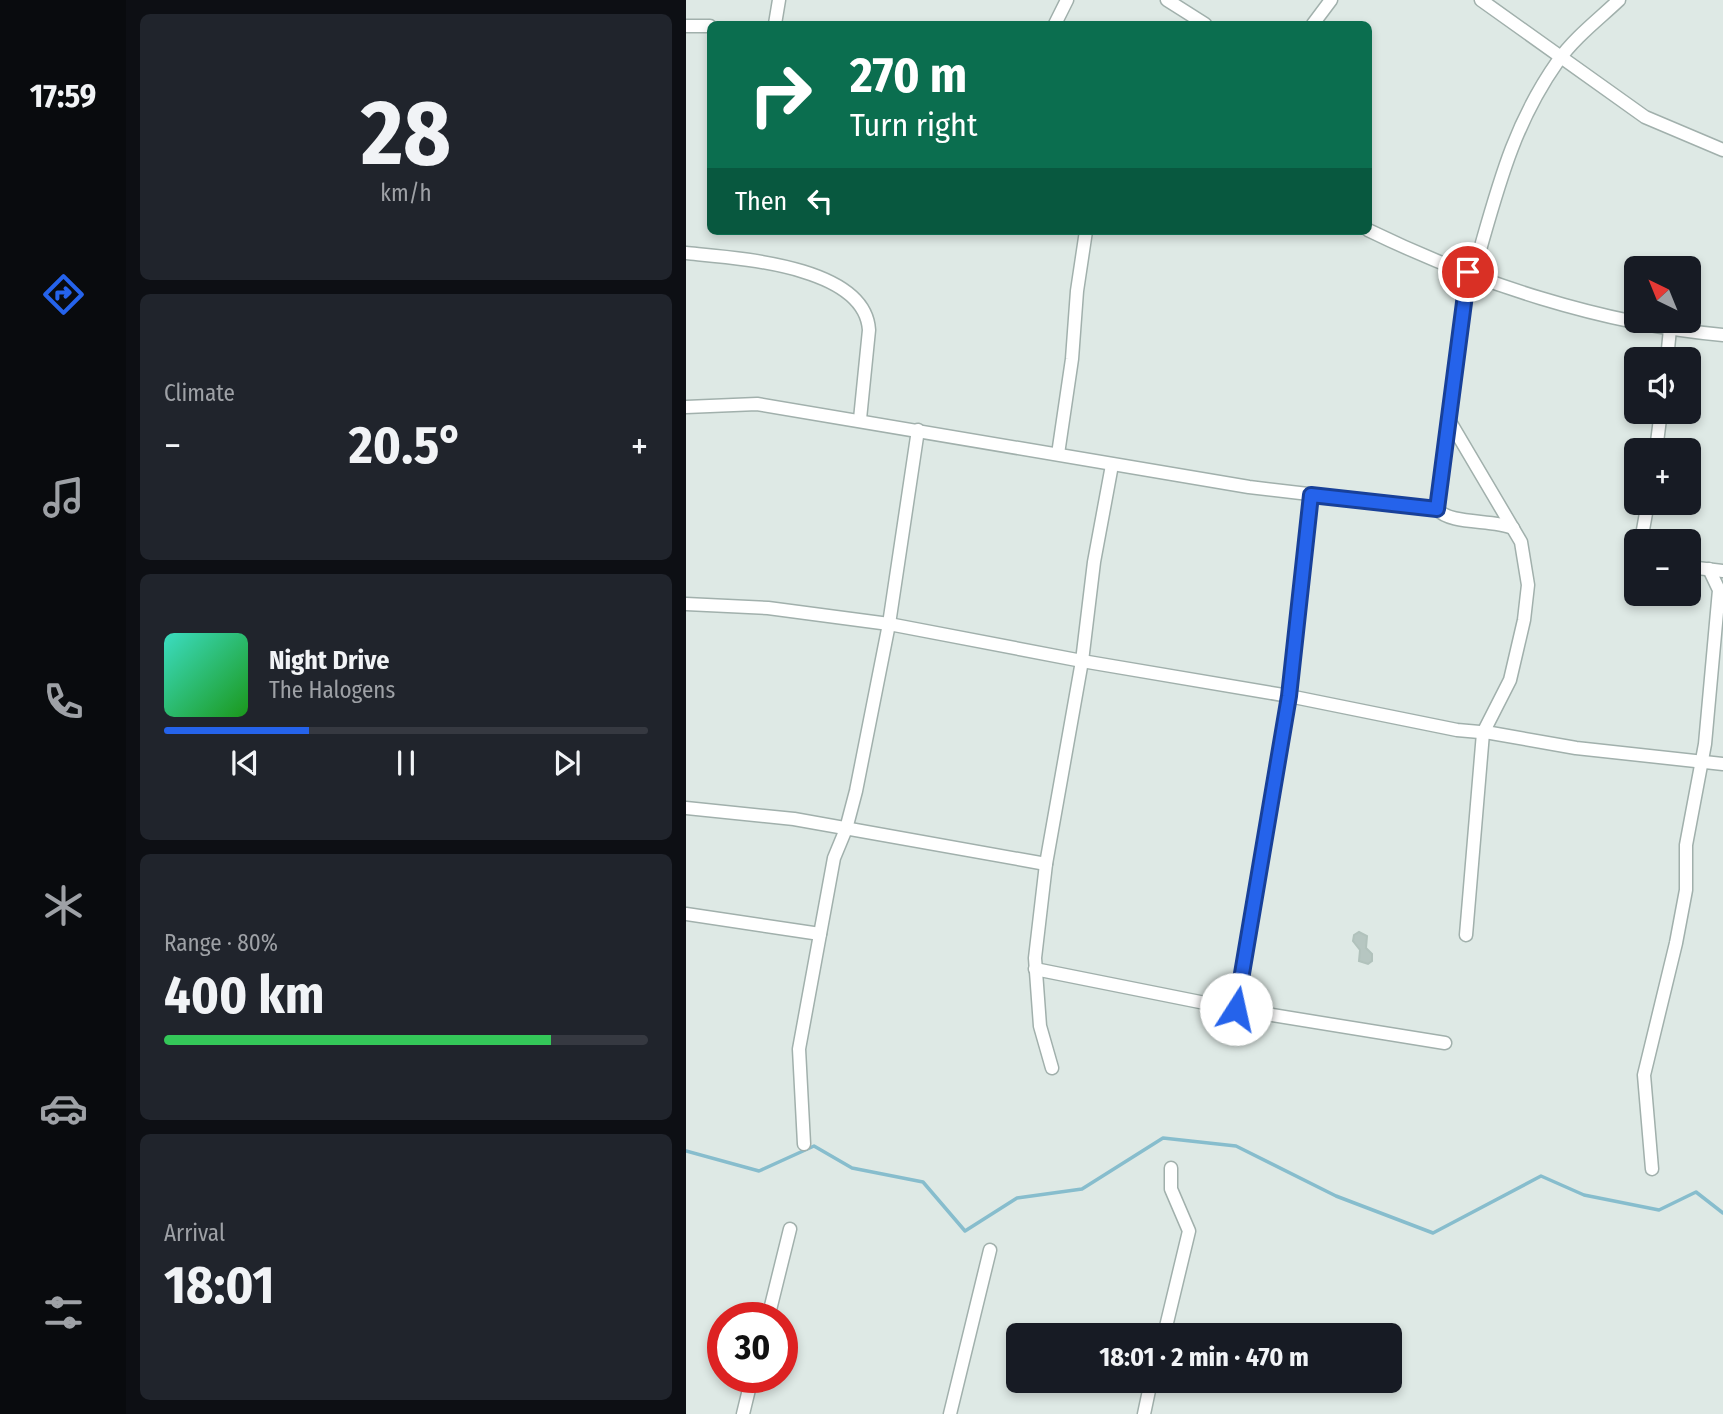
<!DOCTYPE html>
<html lang="en">
<head>
<meta charset="utf-8">
<style>
  body { margin:0; font-family:"Fira Sans Condensed",sans-serif; background:#20242c; color:#f1f3f6; height:100vh; display:flex; flex-direction:column; font-size:26px; white-space:nowrap }
  * { box-sizing:border-box; margin:0 }
  p { font-size:23px; color:#9ea1a6 }
  .icon { flex:none; width:38px; height:38px; fill:none; stroke:currentColor; stroke-width:2; stroke-linecap:round; stroke-linejoin:round }
  .map { position:relative; flex:1; overflow:hidden }
  .details { display:flex; flex-direction:column; gap:14px; padding:14px; background:#0d0f14; width:560px }
  .details>* { flex:none }
  .hud { position:absolute; left:21px; top:21px; width:665px; height:214px; border-radius:10px; box-shadow:0 4px 10px #0003; background:#0b6e4f; color:#fff; overflow:hidden }
  .needle { width:46px; rotate:317deg }
  .controls { position:absolute; left:938px; top:256px; display:grid; gap:14px }
  .controls a { display:grid; place-items:center; width:77px; height:77px; border-radius:10px; background:#171b24; box-shadow:0 4px 10px #0003; font-size:35px }
  .speed { position:absolute; left:21px; top:1302px; display:flex; gap:14px; font-size:35px; font-weight:700; text-align:center }
  .speed>* { display:grid; place-content:center; width:91px; height:91px; border-radius:50%; background:#171b24; box-shadow:0 4px 10px #0003; line-height:1 }
  .speed .limit { border:10px solid #d22; background:#fff; color:#111 }
  .pin { position:absolute; display:grid; place-items:center; width:60px; height:60px; color:#fff; margin:-30px; border:4px solid #fff; border-radius:50%; box-shadow:0 2px 7px #0007 }
  .me { position:absolute; width:77px; margin:-38px; rotate:10deg; stroke-linejoin:round; filter:drop-shadow(0 0 5px #0008) }
  .turn { display:flex; align-items:center; gap:24px; height:147px; padding:0 28px; font-size:32px }
  .turn .icon { width:91px; height:91px; stroke-width:2.5 }
  .turn b { display:block; font-size:49px; line-height:60px }
  .then { display:flex; align-items:center; height:66px; padding:0 28px; background:#0003; gap:14px; font-size:26px }
  .big { font-size:52px; font-weight:700; line-height:1.1 }
  .details .card { flex:1; display:flex; flex-direction:column; justify-content:center; gap:10px; min-width:0; padding:0 24px; border-radius:10px; background:#20242c }
  .details .dial { align-items:center; gap:0 }
  .dial b { font-size:91px; line-height:1 }
  .song { display:flex; align-items:center; gap:21px }
  .cover { width:84px; height:84px; border-radius:10px; background:linear-gradient(135deg,hsl(170 70% 55%),hsl(120 70% 35%)) }
  .played { height:7px; border-radius:4px; background:linear-gradient(90deg,#2563eb 30%,#363941 30%) }
  .keys { display:flex; justify-content:space-around; direction:ltr }
  .heat { display:flex; justify-content:space-between; align-items:center; font-size:38px; direction:ltr }
  .charge { height:10px; border-radius:5px; background:linear-gradient(90deg,#34c759 80%,#363941 0) }
  .trip { position:absolute; left:320px; top:1323px; width:396px; height:70px; border-radius:10px; background:#171b24; box-shadow:0 4px 10px #0003; font-weight:700; line-height:70px; text-align:center }
  main { display:flex; flex:1; min-height:0 }
  .menu { display:flex; flex-direction:column; width:126px; justify-content:space-around; align-items:center; background:#090b0e; color:#9ea1a6 }
  .menu .icon { width:49px; height:49px }
  .menu .on { color:#2563eb }
  .menu b { font-size:32px; color:#f1f3f6 }
  .map>svg:first-child { display:block }
  .lines { fill:none; stroke-linecap:round; stroke-linejoin:round }
  .stream { stroke:#87bdcd; stroke-width:3.5 }
  .building { fill:#b6c6c1; stroke:#b1c2bc; stroke-width:2 }
  .street-casing { stroke:#a1b0ac; stroke-width:15 }
  .street { stroke:#fff; stroke-width:12 }
  .route-casing { stroke:#184099; stroke-width:18 }
  .route { stroke:#2563eb; stroke-width:12 }
</style>
</head>
<body>
<main>
<nav class="menu">
<b>17:59</b>
<svg class="icon on" aria-label="directions" viewBox="0 0 24 24"><path d="M12 3l9 9-9 9-9-9zM9 14v-3h6M13 9l2 2-2 2"/></svg>
<svg class="icon" aria-label="music" viewBox="0 0 24 24"><path d="M9 18V5l10-2v13"/><circle cx="6" cy="18" r="3"/><circle cx="16" cy="16" r="3"/></svg>
<svg class="icon" aria-label="phone" viewBox="0 0 24 24"><path d="M5 4h4l2 5-3 2q2 4 5 5l2-3 5 2v4C11 20 4 13 5 4z"/></svg>
<svg class="icon" aria-label="climate" viewBox="0 0 24 24"><path d="M12 3v18M4 7l16 10M4 17L20 7"/></svg>
<svg class="icon" aria-label="car" viewBox="0 0 24 24"><path d="M5 17H2v-5l4-1 3-4h7l3 4 3 1v5h-3M9 17h6M6 11h13"/><circle cx="7" cy="17" r="2"/><circle cx="17" cy="17" r="2"/></svg>
<svg class="icon" aria-label="filters" viewBox="0 0 24 24"><path d="M4 7h16M4 17h16"/><circle cx="9" cy="7" r="2"/><circle cx="15" cy="17" r="2"/></svg>
</nav>
<section class="details">
<div class="card dial"><b>28</b><p>km/h</p></div>
<div class="card"><p>Climate</p>
<div class="heat"><a>−</a><b class="big">20.5°</b><a>+</a></div>
</div>
<div class="card">
<div class="song"><i class="cover"></i><div><b>Night Drive</b><p>The Halogens</p></div></div>
<div class="played"></div>
<div class="keys"><svg class="icon" aria-label="previous" viewBox="0 0 24 24"><path d="M18 5L8 12l10 7zM5 5v14"/></svg><svg class="icon" aria-label="pause" viewBox="0 0 24 24"><path d="M8 5v14M16 5v14"/></svg><svg class="icon" aria-label="next" viewBox="0 0 24 24"><path d="M6 5l10 7-10 7zM19 5v14"/></svg></div>
</div>
<div class="card"><p>Range · 80%</p><b class="big">400 km</b><div class="charge"></div></div>
<div class="card"><p>Arrival</p><b class="big">18:01</b></div>
</section>
<div class="map">
<svg width="1037" height="1414" viewBox="0 0 1037 1414">
  <rect width="100%" height="100%" fill="#dee9e5"/>
  <g class="lines">
    <path class="stream" d="M0,1151L73,1171L128,1146L166,1168L237,1182L279,1231L331,1198L396,1189L477,1138L550,1146L650,1196L747,1233L855,1176L898,1195L973,1210L1010,1192L1037,1213"/>
  </g>
  <path class="building" d="M673,932L681,936L680,948L686,954V961L682,964L673,961L674,950L667,941L668,935Z"/>
  <g class="lines">
    <defs>
      <g id="street">
        <path d="M481,0L519,24"/>
        <path d="M795,0L959,117L1037,150"/>
        <path d="M89,24L93,0"/>
        <path d="M369,24L381,0"/>
        <path d="M627,24L645,0"/>
        <path d="M0,26H24"/>
        <path d="M682,230C791,283 916,324 1037,335"/>
        <path d="M0,253C49,258 179,265 183,330L174,419"/>
        <path d="M787,274C810,196 824,129 872,61C888,38 913,19 933,0"/>
        <path d="M981,359L984,329"/>
        <path d="M0,407L71,404L563,487L751,509C764,525 806,519 827,528"/>
        <path d="M763,420L835,542L842,585L838,620L824,680L797,733L780,935"/>
        <path d="M970,450L975,411"/>
        <path d="M372,454L386,359L391,291L400,231"/>
        <path d="M751,509L782,272"/>
        <path d="M955,541L962,502"/>
        <path d="M1003,567L1037,571"/>
        <path d="M0,604L82,608L203,624L396,661L603,696L771,730L805,733L890,748L1037,764"/>
        <path d="M0,808L108,819L360,864"/>
        <path d="M0,914L134,934"/>
        <path d="M349,969L549,1009L759,1043"/>
        <path d="M549,1009L603,696L625,495"/>
        <path d="M366,1068L354,1026L349,958L360,864L396,661L408,562L426,465"/>
        <path d="M118,1144L113,1049L148,858L160,829L170,791L203,624L232,430"/>
        <path d="M966,1169L958,1075L990,943L1000,890V845L1019,744L1033,590L1023,569"/>
        <path d="M82,1318L104,1229"/>
        <path d="M478,1335L503,1231L485,1189V1168"/>
        <path d="M57,1414L66,1377"/>
        <path d="M264,1414L304,1250"/>
        <path d="M458,1414L465,1381"/>
      </g>
    </defs>
    <use href="#street" class="street-casing"/>
    <use href="#street" class="street"/>
  </g>
  <g class="lines">
    <defs>
      <path id="route" d="M550,1009L603,696L625,495L751,509L782,272"/>
    </defs>
    <use href="#route" class="route-casing"/>
    <use href="#route" class="route"/>
  </g>
</svg>
<div class="controls">
<a><svg class="needle" viewBox="-14 -14 28 28"><path d="M0-13l5 13h-10z" fill="#e53935"/><path d="M0 13l5-13h-10z" fill="#9ea1a6"/></svg></a>
<a><svg class="icon" aria-label="sound" viewBox="0 0 24 24"><path d="M4 9h4l5-4v14l-5-4H4zM17 9q2 3 0 6"/></svg></a>
<a>+</a>
<a>−</a>
</div>
<div class="speed"><div class="limit">30</div></div>
<div class="pin" style="left:782px;top:272px;background:#d93025"><svg class="icon" aria-label="arrive" viewBox="0 0 24 24"><path d="M6 21V4h12l-3 4 3 4H6"/></svg></div>
<svg class="me" style="left:550px;top:1009px" viewBox="-20 -20 40 40"><circle r="19" fill="#fff"/><path d="M0-13L10 11 0 6-10 11z" fill="#2563eb"/></svg>
<div class="trip">18:01 · 2 min · 470 m</div>
<div class="hud">
<div class="turn"><svg class="icon" aria-label="right" viewBox="0 0 24 24"><path d="M7 20v-9h11M14 6l5 5-5 5"/></svg><div><b>270 m</b>Turn right</div></div>
<div class="then">Then<svg class="icon" aria-label="left" viewBox="0 0 24 24"><path d="M17 20v-9H6M10 6l-5 5 5 5"/></svg></div>
</div>
</div>
</main>
</body>
</html>
